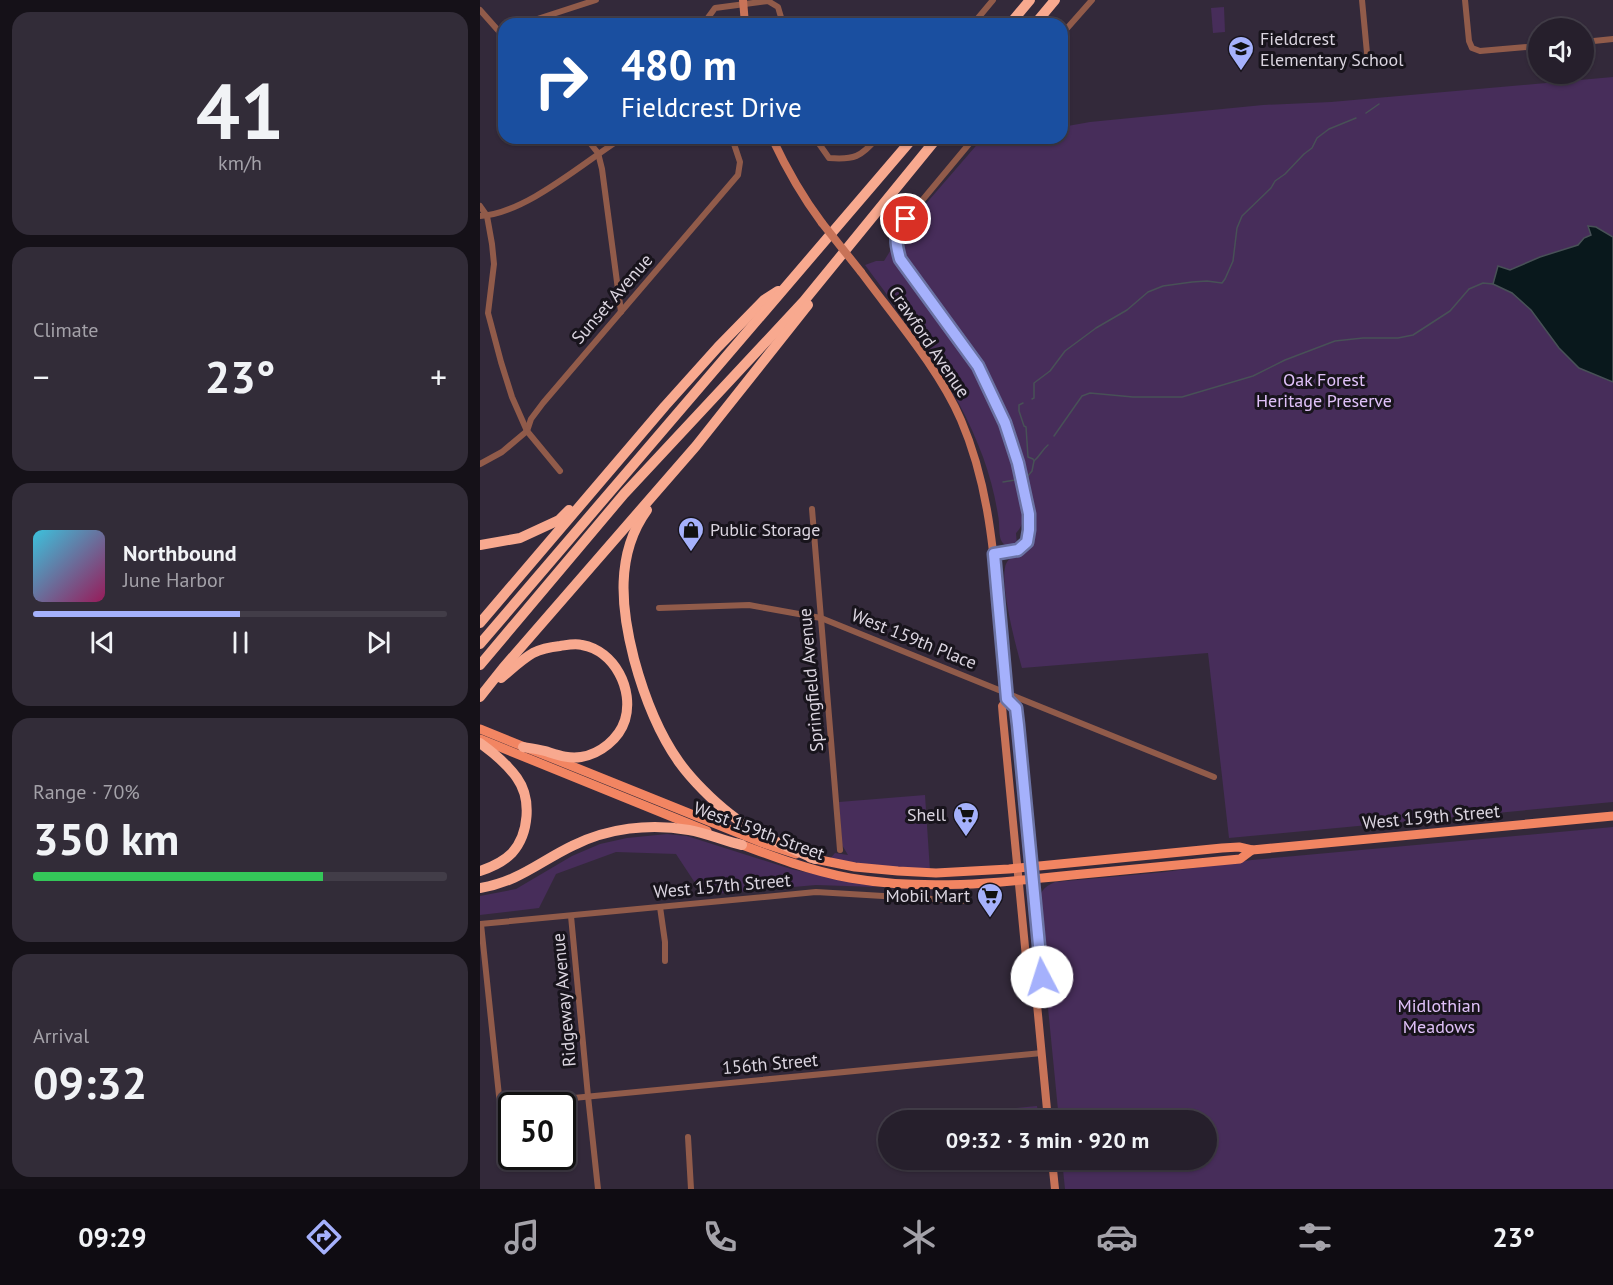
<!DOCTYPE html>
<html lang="en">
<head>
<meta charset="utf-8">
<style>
  body { margin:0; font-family:"PT Sans",sans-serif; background:#322c38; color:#f1f3f6; height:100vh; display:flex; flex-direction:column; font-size:22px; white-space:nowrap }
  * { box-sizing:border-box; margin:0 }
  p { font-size:20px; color:#a4a2a9 }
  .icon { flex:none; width:33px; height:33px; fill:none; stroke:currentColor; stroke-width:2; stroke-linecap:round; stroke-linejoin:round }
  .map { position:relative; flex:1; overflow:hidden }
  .drawer { display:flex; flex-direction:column; gap:12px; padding:12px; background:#151118; width:480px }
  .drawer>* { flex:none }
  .top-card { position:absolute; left:18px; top:18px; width:570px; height:126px; border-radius:18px; box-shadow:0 2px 4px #0004,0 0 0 2px #423d48; background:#1a4fa0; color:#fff; overflow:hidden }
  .fabs { position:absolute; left:1048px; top:18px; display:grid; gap:12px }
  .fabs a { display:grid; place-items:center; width:66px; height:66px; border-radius:50%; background:#261f2c; box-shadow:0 2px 4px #0004,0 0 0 2px #423d48; font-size:30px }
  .speed { position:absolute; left:18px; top:1092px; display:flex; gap:12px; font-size:30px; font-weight:700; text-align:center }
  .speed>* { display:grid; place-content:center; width:78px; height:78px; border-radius:50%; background:#261f2c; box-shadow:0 2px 4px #0004,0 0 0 2px #423d48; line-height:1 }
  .speed .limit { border:3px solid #111; border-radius:9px; background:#fff; color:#111 }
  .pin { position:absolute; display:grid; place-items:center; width:51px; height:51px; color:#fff; margin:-26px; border:3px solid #fff; border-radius:50%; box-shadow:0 2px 6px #0007 }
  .me { position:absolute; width:66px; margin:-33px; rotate:355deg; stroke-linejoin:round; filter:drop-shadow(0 0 4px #0008) }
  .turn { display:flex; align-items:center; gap:21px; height:126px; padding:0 24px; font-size:27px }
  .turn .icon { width:78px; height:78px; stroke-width:2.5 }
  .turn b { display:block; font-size:42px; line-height:51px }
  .big { font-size:45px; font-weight:700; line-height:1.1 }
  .drawer .card { flex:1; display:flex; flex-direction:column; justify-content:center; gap:9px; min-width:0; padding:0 21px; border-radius:18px; background:#322c38 }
  .drawer .dial { align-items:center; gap:0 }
  .dial b { font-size:78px; line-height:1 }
  .song { display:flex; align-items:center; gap:18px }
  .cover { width:72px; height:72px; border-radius:9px; background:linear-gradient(135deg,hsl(190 70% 55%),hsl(330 70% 35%)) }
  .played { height:6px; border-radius:3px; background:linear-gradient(90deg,#a5b1fc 50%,#423d48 50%) }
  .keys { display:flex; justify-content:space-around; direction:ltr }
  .heat { display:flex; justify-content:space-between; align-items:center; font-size:33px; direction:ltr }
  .charge { height:9px; border-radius:4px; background:linear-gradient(90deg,#34c759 70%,#423d48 0) }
  .trip { position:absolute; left:398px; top:1110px; width:339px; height:60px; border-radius:30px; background:#261f2c; box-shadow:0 2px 4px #0004,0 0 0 2px #423d48; font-weight:700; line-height:60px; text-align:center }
  .menu { display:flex; height:96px; justify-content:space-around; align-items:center; background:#0f0c12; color:#a4a2a9 }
  .menu .icon { width:42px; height:42px }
  .menu .selected { color:#a5b1fc }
  .menu b { font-size:27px; color:#f1f3f6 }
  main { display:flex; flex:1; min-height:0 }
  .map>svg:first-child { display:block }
  .green { fill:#472d5a }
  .water { fill:#09181c; stroke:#485157; stroke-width:1.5 }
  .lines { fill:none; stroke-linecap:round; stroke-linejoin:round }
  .stream { stroke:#485157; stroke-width:1.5 }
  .street { stroke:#915b4a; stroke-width:6 }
  .secondary { stroke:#c87358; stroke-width:8 }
  .primary { stroke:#f28562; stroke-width:9 }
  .highway { stroke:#f8a98f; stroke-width:10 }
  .secondary-bridge { stroke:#c87358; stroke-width:8 }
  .route-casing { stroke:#6b73a4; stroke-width:15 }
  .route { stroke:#a5b1fc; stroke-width:10 }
  .labels { text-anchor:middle; stroke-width:6; stroke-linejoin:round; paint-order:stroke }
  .poi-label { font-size:18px; fill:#dbd5e0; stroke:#18141c; text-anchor:start }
  .street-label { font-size:18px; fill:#dbd5e0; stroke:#18141c }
  .park-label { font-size:18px; fill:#e0c1f9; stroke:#18141c }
</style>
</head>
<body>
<main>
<section class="drawer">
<div class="card dial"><b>41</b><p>km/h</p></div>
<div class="card"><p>Climate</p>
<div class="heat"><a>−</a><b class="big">23°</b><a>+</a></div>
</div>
<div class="card">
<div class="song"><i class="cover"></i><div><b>Northbound</b><p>June Harbor</p></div></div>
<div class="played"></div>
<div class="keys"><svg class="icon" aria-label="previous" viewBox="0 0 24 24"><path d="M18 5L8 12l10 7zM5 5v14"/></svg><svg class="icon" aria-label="pause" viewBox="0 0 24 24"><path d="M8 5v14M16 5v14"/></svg><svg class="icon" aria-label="next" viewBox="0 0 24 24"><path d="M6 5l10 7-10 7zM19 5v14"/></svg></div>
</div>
<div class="card"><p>Range · 70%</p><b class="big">350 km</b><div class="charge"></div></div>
<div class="card"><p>Arrival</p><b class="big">09:32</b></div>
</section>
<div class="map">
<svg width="1133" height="1189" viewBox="0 0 1133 1189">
  <rect width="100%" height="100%" fill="#33293a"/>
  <g class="green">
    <path d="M744,7L745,32L733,33L731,8Z"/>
    <path d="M1133,77V802L749,838L728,653L542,668C537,650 517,577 527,562C535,550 553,556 555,536C556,521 551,505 549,491C542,448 525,405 504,367C483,331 454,298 429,264C422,253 419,242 424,229L501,140L522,138H582V127L610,122L783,105L851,102Z"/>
    <path d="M412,248L414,259L418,267C442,298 468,329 490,362C514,400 531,446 539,490C542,505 548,522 536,533L537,545L535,548C530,547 526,547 522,542C518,536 520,523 518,515C515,496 510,476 503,457C477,385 430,326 385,265L396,261H404Z"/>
    <path d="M445,795L450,871L349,860L355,853L368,855L362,845L359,802Z"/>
    <path d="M1133,827V1189H585L582,1160H726V1120H579L558,906C559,893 563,887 575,882L685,872L772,860Z"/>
    <path d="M187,834L207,836L311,869L396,887L336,885L223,895L196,854L136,852L76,874L59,908L0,915V896L36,889L92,856L120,844L147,838Z"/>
    <path d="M557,1106L559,1120H475L474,1114Z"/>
  </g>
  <path class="water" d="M1108,226L1116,227L1133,237V382L1099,368L1079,348L1051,310L1032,293L1013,284L1018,266L1030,270L1060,257L1098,245L1104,238L1111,235Z"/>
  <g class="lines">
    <g class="stream">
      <path d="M886,113L899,104"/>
      <path d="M552,399L554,398V383L570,371L585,351L616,328L647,310L668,292L683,286L712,282L727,281L742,283L745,279L753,261L757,228L762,216L791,188L795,181L805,174L824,154L832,148L837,138L849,129L876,118"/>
      <path d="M543,403L539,405V411L544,426L546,427L548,457L553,459L554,461"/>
      <path d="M574,436L602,396L610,393L653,397H702L773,376L805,360L855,341L883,338H918L933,335L970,311L989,289L1003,283L1013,284"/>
      <path d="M547,477L552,471L554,461C560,456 562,450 568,445"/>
      <path d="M523,482L535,480"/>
    </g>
    <g class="street">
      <path d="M882,0L887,53"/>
      <path d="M985,0L989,41L992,48L1000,51L1059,46"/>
      <path d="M0,10L24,37"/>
      <path d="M42,24L116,0"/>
      <path d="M227,24V19L235,8L288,1L298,7L303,24"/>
      <path d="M493,24L513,0"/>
      <path d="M582,34L612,0"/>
      <path d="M1104,42L1133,39"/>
      <path d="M106,138L118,153L122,169L141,312"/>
      <path d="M335,138L349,158C374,160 381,157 397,138"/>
      <path d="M494,138L420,227L416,238L420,259L498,366L525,423L538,463L549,514V530L547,542L538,550L514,554"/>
      <path d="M0,206L7,216L12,244L14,264L8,313L21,362L32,397L47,431L80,471"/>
      <path d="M0,216C45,214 104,162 142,138"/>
      <path d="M0,464L22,452L47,431L51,419L63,403L258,175L260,162L252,138"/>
      <path d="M332,509L360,850"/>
      <path d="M179,608L269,605L341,618L734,777"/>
      <path d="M180,907L185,942V961"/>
      <path d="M91,916L108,1096L118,1189"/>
      <path d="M0,924L336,892L487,901"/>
      <path d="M1,924L20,1105L24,1162"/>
      <path d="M20,1105L562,1053"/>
      <path d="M208,1137L211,1189"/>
    </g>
    <g class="secondary">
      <path d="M263,0L265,24"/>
      <path d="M292,138C307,170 321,195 342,223"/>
      <path d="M381,272C414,317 459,369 481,420C506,478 513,541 518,603C521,635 525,667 527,699L536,708L562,977L555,983"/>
      <path d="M527,699L522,706L523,718L548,978L555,983L568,1120"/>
      <path d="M572,1160L575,1189"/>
    </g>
    <g class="primary">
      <path d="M0,729L283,843L316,854"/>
      <path d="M0,739L227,831"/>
      <path d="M257,843C294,857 331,871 370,878C444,891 518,883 592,875C648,870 704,864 760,859L772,850"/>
      <path d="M330,858L375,867L418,871L456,873L529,869L742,848L759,847L772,850L1133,816"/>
    </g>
    <g class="highway">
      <path d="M530,24L550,0"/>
      <path d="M555,24L575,0"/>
      <path d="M167,510C135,554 141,609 154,659C164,696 177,731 199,762C212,780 233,801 250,814C275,834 306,846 335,859"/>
      <path d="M0,545L40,538L79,520L89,510"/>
      <path d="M0,623L185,406L238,347L284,300L298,291"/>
      <path d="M0,644L433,138"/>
      <path d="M0,665L144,494L324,301L457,138"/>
      <path d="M21,678C31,670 41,660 53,653C61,649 71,647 80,646C87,645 95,643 102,645C135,651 154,690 145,720C139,739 120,754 101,757C88,759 78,755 65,751C58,749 50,748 43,747"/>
      <path d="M0,697L23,668L216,446L328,305"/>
      <path d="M0,743C14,753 27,764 37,778C52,799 49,834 32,853C23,862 12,867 0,871"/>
      <path d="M0,888C38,882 59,862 92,846C127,828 170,823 209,830C227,833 244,841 262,845"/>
    </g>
    <path class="secondary-bridge" d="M342,223L381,272"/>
  </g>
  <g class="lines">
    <defs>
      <path id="route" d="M426,219C414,234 415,241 420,259L498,366L525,423L538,463L549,514V530L547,542L538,550L514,554L527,699L536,708L538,725L562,977"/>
    </defs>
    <use href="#route" class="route-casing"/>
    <use href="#route" class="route"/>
  </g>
  <defs>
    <symbol id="school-pin" viewBox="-11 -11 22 30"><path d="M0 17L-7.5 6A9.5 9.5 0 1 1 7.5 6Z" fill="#a5b1fc" stroke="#18141c"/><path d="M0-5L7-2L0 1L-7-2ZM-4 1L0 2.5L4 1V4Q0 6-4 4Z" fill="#111"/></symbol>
    <symbol id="shop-pin" viewBox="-11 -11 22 30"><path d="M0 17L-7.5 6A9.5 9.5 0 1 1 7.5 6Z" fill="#a5b1fc" stroke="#18141c"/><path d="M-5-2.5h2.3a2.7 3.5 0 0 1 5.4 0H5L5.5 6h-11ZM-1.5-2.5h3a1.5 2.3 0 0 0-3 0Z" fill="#111"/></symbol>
    <symbol id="supermarket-pin" viewBox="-11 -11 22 30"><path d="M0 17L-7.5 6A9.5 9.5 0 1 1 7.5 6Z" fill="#a5b1fc" stroke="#18141c"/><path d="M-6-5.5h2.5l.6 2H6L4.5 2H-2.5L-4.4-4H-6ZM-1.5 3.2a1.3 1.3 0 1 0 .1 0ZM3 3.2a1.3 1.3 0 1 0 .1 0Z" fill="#111"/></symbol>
  </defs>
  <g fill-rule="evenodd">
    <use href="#school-pin" x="746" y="34" width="30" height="40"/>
    <use href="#shop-pin" x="196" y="515" width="30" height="40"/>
    <use href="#supermarket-pin" x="471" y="800" width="30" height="40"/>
    <use href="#supermarket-pin" x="495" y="881" width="30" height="40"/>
  </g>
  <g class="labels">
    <g class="poi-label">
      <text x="780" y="45">Fieldcrest<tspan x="780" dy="21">Elementary School</tspan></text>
      <text x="230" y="536">Public Storage</text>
      <text x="466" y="821" text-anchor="end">Shell</text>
      <text x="490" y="902" text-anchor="end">Mobil Mart</text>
    </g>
    <g class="street-label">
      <text transform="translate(132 299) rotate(-49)" y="6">Sunset Avenue</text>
      <text transform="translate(449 342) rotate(56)" y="6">Crawford Avenue</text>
      <text transform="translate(434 639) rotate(22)" y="6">West 159th Place</text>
      <text transform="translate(331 680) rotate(-95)" y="6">Springfield Avenue</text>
      <text transform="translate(951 817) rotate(-5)" y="6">West 159th Street</text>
      <text transform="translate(279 831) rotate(20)" y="6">West 159th Street</text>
      <text transform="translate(242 886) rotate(-5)" y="6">West 157th Street</text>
      <text transform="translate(84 1000) rotate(-95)" y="6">Ridgeway Avenue</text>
      <text transform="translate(290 1064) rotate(-5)" y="6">156th Street</text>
    </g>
    <g class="park-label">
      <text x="844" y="386">Oak Forest<tspan x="844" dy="21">Heritage Preserve</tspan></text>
      <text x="959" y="1012">Midlothian<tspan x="959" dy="21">Meadows</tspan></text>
    </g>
  </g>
</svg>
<div class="fabs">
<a><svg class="icon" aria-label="sound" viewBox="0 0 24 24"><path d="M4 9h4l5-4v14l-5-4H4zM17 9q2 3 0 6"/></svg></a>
</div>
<div class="speed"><div class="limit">50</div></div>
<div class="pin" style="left:426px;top:219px;background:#d93025"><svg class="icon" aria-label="arrive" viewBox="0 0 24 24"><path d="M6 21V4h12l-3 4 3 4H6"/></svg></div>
<svg class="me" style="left:562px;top:977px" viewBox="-20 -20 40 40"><circle r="19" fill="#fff"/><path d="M0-13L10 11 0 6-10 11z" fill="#a5b1fc"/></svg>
<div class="trip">09:32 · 3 min · 920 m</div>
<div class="top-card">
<div class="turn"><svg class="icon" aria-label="right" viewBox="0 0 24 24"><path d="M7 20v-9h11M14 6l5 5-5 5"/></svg><div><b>480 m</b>Fieldcrest Drive</div></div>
</div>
</div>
</main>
<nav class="menu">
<b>09:29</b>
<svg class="icon selected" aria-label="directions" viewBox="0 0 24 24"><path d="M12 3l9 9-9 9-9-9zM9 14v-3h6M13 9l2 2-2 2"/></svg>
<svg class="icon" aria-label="music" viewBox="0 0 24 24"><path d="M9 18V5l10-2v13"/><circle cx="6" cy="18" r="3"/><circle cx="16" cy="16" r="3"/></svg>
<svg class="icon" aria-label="phone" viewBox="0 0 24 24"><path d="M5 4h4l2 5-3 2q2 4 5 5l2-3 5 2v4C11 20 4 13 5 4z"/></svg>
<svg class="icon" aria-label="climate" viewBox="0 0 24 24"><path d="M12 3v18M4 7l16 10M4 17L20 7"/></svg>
<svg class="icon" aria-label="car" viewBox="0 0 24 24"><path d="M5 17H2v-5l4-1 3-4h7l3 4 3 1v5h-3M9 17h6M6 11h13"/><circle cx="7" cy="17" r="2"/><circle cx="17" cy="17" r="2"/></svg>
<svg class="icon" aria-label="filters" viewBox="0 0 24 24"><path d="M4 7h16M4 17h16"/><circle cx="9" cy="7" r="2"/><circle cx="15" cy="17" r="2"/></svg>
<b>23°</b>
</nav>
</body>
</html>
